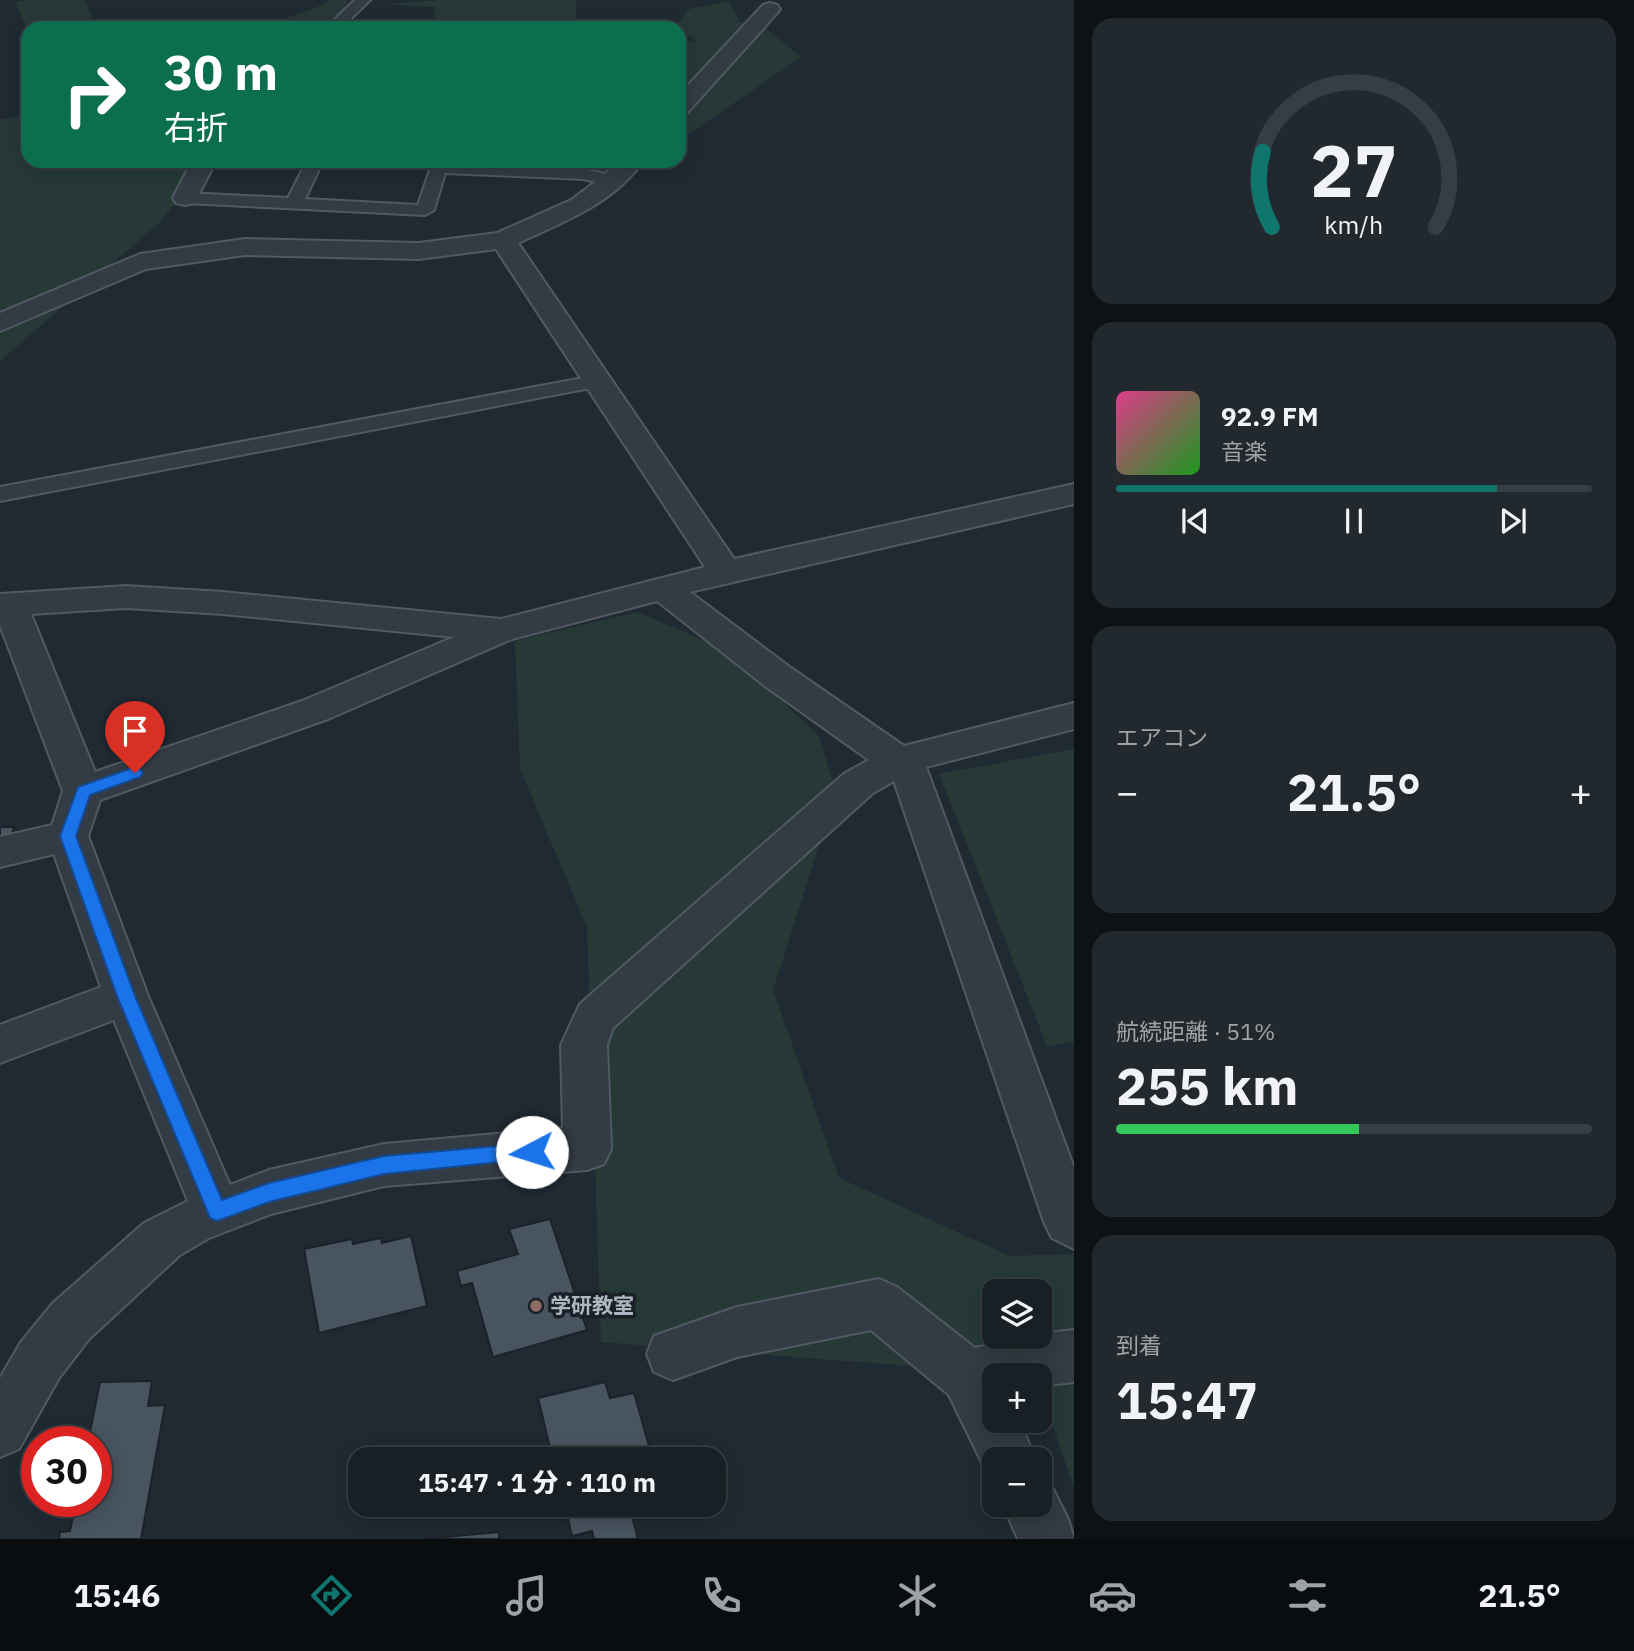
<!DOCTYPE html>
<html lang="ja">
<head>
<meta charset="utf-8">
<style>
  body { margin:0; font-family:"IBM Plex Sans","Noto Sans JP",sans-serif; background:#21282e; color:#f1f3f6; height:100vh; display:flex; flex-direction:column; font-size:26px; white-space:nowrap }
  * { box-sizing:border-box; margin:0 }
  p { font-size:23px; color:#9fa3a7 }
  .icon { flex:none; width:38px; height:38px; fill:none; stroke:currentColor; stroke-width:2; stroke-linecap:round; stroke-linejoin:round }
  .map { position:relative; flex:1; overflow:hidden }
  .details { display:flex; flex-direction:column; gap:18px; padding:18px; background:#0d1215; width:560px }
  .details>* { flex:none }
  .hud { position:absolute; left:21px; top:21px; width:665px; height:147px; border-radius:21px; box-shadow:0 4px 18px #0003,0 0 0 2px #363e43; background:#0b6e4f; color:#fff; overflow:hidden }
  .fabs { position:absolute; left:982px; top:1279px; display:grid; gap:14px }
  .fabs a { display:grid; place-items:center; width:70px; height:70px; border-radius:14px; background:#182026; box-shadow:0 4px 18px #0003,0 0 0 2px #363e43; font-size:35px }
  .speed { position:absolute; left:21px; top:1426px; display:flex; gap:14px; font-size:35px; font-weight:700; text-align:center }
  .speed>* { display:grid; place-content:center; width:91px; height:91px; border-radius:50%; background:#182026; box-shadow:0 4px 18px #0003,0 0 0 2px #363e43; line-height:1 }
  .speed .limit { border:10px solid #d22; background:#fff; color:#111 }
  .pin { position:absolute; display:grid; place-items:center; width:60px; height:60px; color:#fff; margin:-72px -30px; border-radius:50% 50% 50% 0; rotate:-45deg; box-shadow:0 0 7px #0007 }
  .pin .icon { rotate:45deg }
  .me { position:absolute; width:77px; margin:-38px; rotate:265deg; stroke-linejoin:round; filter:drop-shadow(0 0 5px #0008) }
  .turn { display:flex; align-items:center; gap:24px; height:147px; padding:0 28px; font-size:32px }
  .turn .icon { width:91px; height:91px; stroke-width:2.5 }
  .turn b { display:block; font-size:49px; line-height:60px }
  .big { font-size:52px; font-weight:800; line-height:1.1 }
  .details .widget { flex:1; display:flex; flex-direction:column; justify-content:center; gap:10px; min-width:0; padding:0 24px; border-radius:21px; background:#21282e }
  .details .dial { align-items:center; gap:0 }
  .dial svg { height:182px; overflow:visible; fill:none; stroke:#363e43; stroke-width:7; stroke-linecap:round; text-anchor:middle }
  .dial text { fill:#f1f3f6; stroke:none }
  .song { display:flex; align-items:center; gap:21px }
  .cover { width:84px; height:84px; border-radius:10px; background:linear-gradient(135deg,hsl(330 70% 55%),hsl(120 70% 35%)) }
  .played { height:7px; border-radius:4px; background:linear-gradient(90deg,#0f766e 80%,#363e43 80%) }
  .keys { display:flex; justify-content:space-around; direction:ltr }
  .heat { display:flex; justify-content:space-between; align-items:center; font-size:38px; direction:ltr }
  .charge { height:10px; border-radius:5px; background:linear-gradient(90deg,#34c759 51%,#363e43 0) }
  .trip { position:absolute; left:348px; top:1447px; width:378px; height:70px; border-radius:21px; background:#182026; box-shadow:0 4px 18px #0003,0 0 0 2px #363e43; font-weight:800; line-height:70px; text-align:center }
  .menu { display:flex; height:112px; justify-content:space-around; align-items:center; background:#0a0d0f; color:#9fa3a7 }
  .menu .icon { width:49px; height:49px }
  .menu .active { color:#0f766e }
  .menu b { font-size:32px; color:#f1f3f6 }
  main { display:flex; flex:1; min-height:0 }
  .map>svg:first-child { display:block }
  .green { fill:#263937; fill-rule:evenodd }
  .building { fill:#48545f; stroke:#1b222a; stroke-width:2 }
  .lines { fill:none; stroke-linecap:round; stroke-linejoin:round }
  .lane-casing { stroke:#515962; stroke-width:4 }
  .street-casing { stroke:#515962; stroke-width:4 }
  .lane { fill:#333b44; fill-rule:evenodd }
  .street { fill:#333b44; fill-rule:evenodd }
  .route { fill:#1a73e8; stroke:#114b97; stroke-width:2 }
  .education-dot { fill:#8d6e63; stroke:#192028; stroke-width:2.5 }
  .labels { text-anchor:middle; stroke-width:7; stroke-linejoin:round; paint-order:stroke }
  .near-poi-label { font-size:21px; font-weight:bold; fill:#adb6c1; stroke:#192028; text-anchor:start }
</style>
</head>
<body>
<main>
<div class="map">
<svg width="1074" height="1539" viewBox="0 0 1074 1539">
  <rect width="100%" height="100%" fill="#202a33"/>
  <g class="green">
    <path d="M29,0H85L96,28H28V34L16,2Z"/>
    <path d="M330,0H348L333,28H258L318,7Z"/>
    <path d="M438,0H576V28L361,27L433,20L435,7L387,4Z"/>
    <path d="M729,1L740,22L760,24L801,57L679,141V41L697,42L675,26L689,9Z"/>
    <path d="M28,116V161H208L160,222L0,361V119Z"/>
    <path d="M552,161H649L635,170L578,171Z"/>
    <path d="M637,612L729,651L819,736L836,792L773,990L839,1178L1010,1256L1074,1254V1488L1040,1388V1376L601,1342L587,927L520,769L515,641ZM994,1292H1040V1337H994Z"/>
    <path d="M1074,749V1042L1047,1046L939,774Z"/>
  </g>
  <g class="building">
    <path d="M0,827H14L12,835L0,845Z"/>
    <path d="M550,1219L587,1330L493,1357L472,1283L461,1286L457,1271L518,1254L509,1229Z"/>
    <path d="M411,1236L427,1306L319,1333L304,1249L352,1239L353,1244L381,1238L382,1243Z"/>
    <path d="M152,1381L148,1406L165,1405L141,1539H59L60,1532L70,1531L76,1502H96V1442H88L100,1382Z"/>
    <path d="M605,1382L610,1398L634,1393L653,1460H553L538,1398Z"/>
    <path d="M565,1505H629L638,1539H594L592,1531L572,1536Z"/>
    <path d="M499,1532V1539H423Z"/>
  </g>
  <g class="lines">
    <defs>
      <g id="lane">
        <path d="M355,0H370L341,28H326Z"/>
        <path d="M307,161H323L305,199L418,205L433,161L583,169L618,177L620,181L612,186L583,179L445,173L434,210L425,215L185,203L177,198L185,193L288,198Z"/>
        <path d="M599,375L606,377L609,381L606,385L0,501V487Z"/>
      </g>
      <g id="street">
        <path d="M770,3L777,5L780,9L777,13L687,113L679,115V95L763,5Z"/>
        <path d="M192,161H216L194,203L185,205L176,203L173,198Z"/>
        <path d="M618,161H643C613,204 563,222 518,243L734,559L1074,484V504L690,592L791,668L904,746L1074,703V729L926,767L1074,1168V1249L1052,1238L1044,1222L894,781L873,793L613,1028L607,1045L611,1149L604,1164L587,1170L384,1186L271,1214L209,1238L180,1255L89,1339L59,1378L19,1449L0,1457V1378L21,1342L53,1303L144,1223L188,1201L114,1020L0,1063V1025L101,987L54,854L0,867V837L52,825L63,791L0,625V594L126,586L223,592L501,619L705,567L496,249L419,259L245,255L146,269L0,331V313L140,254L245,239L419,243L497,233L571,200L603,176ZM657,601L765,686L869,760L845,773L580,1004L561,1045L563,1128L384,1144L269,1170L230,1185L148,996L88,836L100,800L328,719L512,639ZM126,608L223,614L454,637L302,701L95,772L31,614Z"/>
        <path d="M879,1279L897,1287L975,1348L1021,1337H1040V1334L1074,1330V1382L1040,1386V1376H994V1421H1019L1036,1460H994V1481L990,1479L949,1395L871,1330L737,1357L673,1380L654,1372L647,1354L654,1336L737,1307Z"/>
        <path d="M1040,1480L1051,1485L1068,1519L1074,1539H1018L1003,1505H1040Z"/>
      </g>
    </defs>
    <use href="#lane" class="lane-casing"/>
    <use href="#street" class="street-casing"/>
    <use href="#lane" class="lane"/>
    <use href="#street" class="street"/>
  </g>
  <path class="route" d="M135,767L140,769L143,773L140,777L90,795L76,836L135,996L222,1200L269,1183L384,1156L532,1143L539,1146L542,1152L539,1158L384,1174L269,1202L217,1221L210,1218L117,996L60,836L78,787Z"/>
  <circle class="education-dot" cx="536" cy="1306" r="7"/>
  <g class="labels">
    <g class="near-poi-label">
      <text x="550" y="1313">学研教室</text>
    </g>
  </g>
</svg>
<div class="fabs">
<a><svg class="icon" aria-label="layers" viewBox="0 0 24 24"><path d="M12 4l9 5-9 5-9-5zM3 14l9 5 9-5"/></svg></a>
<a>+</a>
<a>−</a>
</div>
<div class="speed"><div class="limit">30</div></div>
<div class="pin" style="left:135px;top:773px;background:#d93025"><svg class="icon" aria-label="arrive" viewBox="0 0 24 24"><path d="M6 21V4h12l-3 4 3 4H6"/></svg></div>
<svg class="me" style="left:532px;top:1152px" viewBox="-20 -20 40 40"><circle r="19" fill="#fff"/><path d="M0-13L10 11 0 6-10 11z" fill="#1a73e8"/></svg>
<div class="trip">15:47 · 1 分 · 110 m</div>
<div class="hud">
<div class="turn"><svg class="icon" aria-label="right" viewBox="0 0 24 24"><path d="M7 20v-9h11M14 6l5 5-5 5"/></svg><div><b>30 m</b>右折</div></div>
</div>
</div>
<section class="details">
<div class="widget dial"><svg viewBox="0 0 100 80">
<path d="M14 69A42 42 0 1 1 86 69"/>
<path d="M14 69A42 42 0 0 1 10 36" stroke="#0f766e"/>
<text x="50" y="56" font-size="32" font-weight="700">27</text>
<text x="50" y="72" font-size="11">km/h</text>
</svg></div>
<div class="widget">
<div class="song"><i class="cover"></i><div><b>92.9 FM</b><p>音楽</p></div></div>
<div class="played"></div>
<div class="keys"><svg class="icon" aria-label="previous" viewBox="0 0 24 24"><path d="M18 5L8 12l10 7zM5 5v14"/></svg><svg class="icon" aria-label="pause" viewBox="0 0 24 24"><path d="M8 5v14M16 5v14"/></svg><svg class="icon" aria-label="next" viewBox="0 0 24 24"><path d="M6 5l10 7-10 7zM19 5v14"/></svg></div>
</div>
<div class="widget"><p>エアコン</p>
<div class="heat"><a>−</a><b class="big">21.5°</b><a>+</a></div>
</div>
<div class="widget"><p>航続距離 · 51%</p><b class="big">255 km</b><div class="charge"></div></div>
<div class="widget"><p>到着</p><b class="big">15:47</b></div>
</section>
</main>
<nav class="menu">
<b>15:46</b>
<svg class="icon active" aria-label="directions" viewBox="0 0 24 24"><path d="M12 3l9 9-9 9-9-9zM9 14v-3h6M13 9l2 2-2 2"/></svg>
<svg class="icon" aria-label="music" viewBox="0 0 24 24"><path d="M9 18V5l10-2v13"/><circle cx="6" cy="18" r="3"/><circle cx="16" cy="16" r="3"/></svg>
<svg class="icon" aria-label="phone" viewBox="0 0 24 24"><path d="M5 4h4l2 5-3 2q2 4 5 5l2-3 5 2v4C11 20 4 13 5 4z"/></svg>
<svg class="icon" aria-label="climate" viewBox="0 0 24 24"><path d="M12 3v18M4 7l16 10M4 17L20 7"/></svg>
<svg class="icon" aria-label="car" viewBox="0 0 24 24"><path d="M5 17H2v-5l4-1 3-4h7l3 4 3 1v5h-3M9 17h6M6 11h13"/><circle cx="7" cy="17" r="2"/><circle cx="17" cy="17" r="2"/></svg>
<svg class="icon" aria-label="filters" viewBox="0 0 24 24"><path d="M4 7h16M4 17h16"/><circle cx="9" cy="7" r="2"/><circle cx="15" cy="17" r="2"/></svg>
<b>21.5°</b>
</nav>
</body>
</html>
